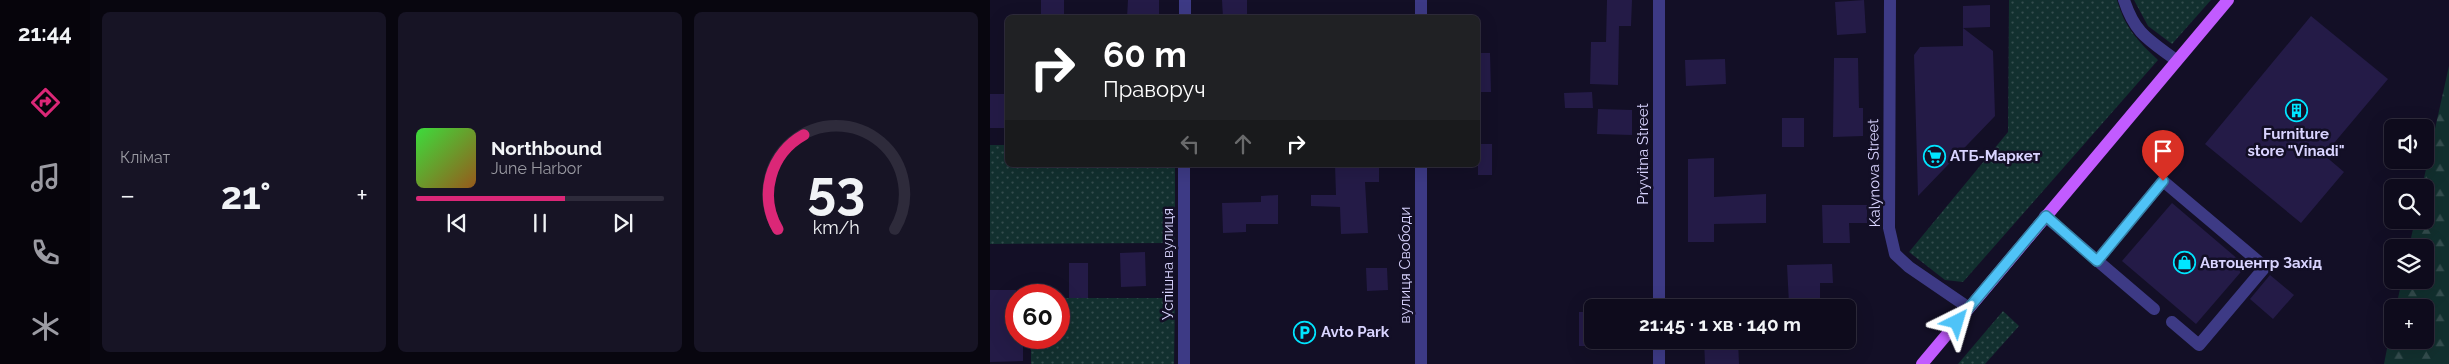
<!DOCTYPE html>
<html lang="uk">
<head>
<meta charset="utf-8">
<style>
  body { margin:0; font-family:Raleway,sans-serif; background:#171425; color:#f1f3f6; height:100vh; display:flex; flex-direction:column; font-size:19px; white-space:nowrap }
  * { box-sizing:border-box; margin:0 }
  p { font-size:16px; color:#9b9ba3 }
  .icon { flex:none; width:28px; height:28px; fill:none; stroke:currentColor; stroke-width:2; stroke-linecap:round; stroke-linejoin:round }
  .map { position:relative; flex:1; overflow:hidden }
  .panel { display:flex; flex-direction:column; gap:12px; padding:12px; background:#08060f; width:900px }
  .panel>* { flex:none }
  .top-card { position:absolute; left:15px; top:15px; width:475px; height:152px; border-radius:8px; box-shadow:0 5px 20px #0002,0 0 0 1px #2e2b3b; background:#202124; color:#fff; overflow:hidden }
  .tools { position:absolute; left:1394px; top:119px; display:grid; gap:10px }
  .tools a { display:grid; place-items:center; width:50px; height:50px; border-radius:8px; background:#0e0b1c; box-shadow:0 5px 20px #0002,0 0 0 1px #2e2b3b; font-size:25px }
  .speed { position:absolute; left:15px; top:284px; display:flex; gap:10px; font-size:25px; font-weight:700; text-align:center }
  .speed>* { display:grid; place-content:center; width:65px; height:65px; border-radius:50%; background:#0e0b1c; box-shadow:0 5px 20px #0002,0 0 0 1px #2e2b3b; line-height:1 }
  .speed .limit { border:8px solid #d22; background:#fff; color:#111 }
  .pin { position:absolute; display:grid; place-items:center; width:42px; height:42px; color:#fff; margin:-51px -21px; border-radius:50% 50% 50% 0; rotate:-45deg; box-shadow:0 0 5px #0007 }
  .pin .icon { rotate:45deg }
  .me { position:absolute; width:55px; margin:-28px; rotate:40deg; stroke-linejoin:round; filter:drop-shadow(0 0 4px #0008) }
  .turn { display:flex; align-items:center; gap:18px; height:105px; padding:0 15px; font-size:22px }
  .turn .icon { width:65px; height:65px; stroke-width:2.5 }
  .turn b { display:block; font-size:35px; line-height:42px }
  .lanes { display:flex; align-items:center; height:48px; padding:0 15px; background:#0003; justify-content:center; gap:25px; direction:ltr }
  .lanes .off { opacity:.35 }
  .big { font-size:38px; font-weight:700; line-height:1.1 }
  .panel .widget { flex:1; display:flex; flex-direction:column; justify-content:center; gap:8px; min-width:0; padding:0 18px; border-radius:8px; background:#171425 }
  .panel .dial { align-items:center; gap:0 }
  .dial svg { height:130px; overflow:visible; fill:none; stroke:#2e2b3b; stroke-width:7; stroke-linecap:round; text-anchor:middle }
  .dial text { fill:#f1f3f6; stroke:none }
  .song { display:flex; align-items:center; gap:15px }
  .cover { width:60px; height:60px; border-radius:8px; background:linear-gradient(135deg,hsl(120 70% 55%),hsl(30 70% 35%)) }
  .played { height:5px; border-radius:2px; background:linear-gradient(90deg,#db2777 60%,#2e2b3b 60%) }
  .keys { display:flex; justify-content:space-around; direction:ltr }
  .heat { display:flex; justify-content:space-between; align-items:center; font-size:28px; direction:ltr }
  .panel .tiles { flex:1; display:grid; gap:12px; grid-template-columns:repeat(3,1fr) }
  .trip { position:absolute; left:594px; top:299px; width:272px; height:50px; border-radius:8px; background:#0e0b1c; box-shadow:0 5px 20px #0002,0 0 0 1px #2e2b3b; font-weight:700; line-height:50px; text-align:center }
  main { display:flex; flex:1; min-height:0 }
  .dock { display:flex; flex-direction:column; width:90px; justify-content:space-around; align-items:center; background:#06040b; color:#9b9ba3 }
  .dock .icon { width:35px; height:35px }
  .dock .selected { color:#db2777 }
  .dock b { font-size:22px; color:#f1f3f6 }
  .map>svg:first-child { display:block }
  .grass { fill:url(#grass-dots) }
  .forest { fill:url(#forest-firs) }
  .building { fill:#241b47 }
  .lines { fill:none; stroke-linecap:round; stroke-linejoin:round }
  .minor { stroke:#3d3a85; stroke-width:12 }
  .major { stroke:#c25bff; stroke-width:12 }
  .route-casing { stroke:#337fa1; stroke-width:12 }
  .route { stroke:#4fc3f7; stroke-width:9 }
  .labels { text-anchor:middle; stroke-width:5; stroke-linejoin:round; paint-order:stroke }
  .poi-label { font-size:15px; font-weight:bold; fill:#d9d4ff; stroke:#130f26; text-anchor:start }
  .street-label { font-size:15px; fill:#d9d4ff; stroke:#130f26 }
</style>
</head>
<body>
<main>
<nav class="dock">
<b>21:44</b>
<svg class="icon selected" aria-label="directions" viewBox="0 0 24 24"><path d="M12 3l9 9-9 9-9-9zM9 14v-3h6M13 9l2 2-2 2"/></svg>
<svg class="icon" aria-label="music" viewBox="0 0 24 24"><path d="M9 18V5l10-2v13"/><circle cx="6" cy="18" r="3"/><circle cx="16" cy="16" r="3"/></svg>
<svg class="icon" aria-label="phone" viewBox="0 0 24 24"><path d="M5 4h4l2 5-3 2q2 4 5 5l2-3 5 2v4C11 20 4 13 5 4z"/></svg>
<svg class="icon" aria-label="climate" viewBox="0 0 24 24"><path d="M12 3v18M4 7l16 10M4 17L20 7"/></svg>
</nav>
<section class="panel">
<div class="tiles">
<div class="widget"><p>Клімат</p>
<div class="heat"><a>−</a><b class="big">21°</b><a>+</a></div>
</div>
<div class="widget">
<div class="song"><i class="cover"></i><div><b>Northbound</b><p>June Harbor</p></div></div>
<div class="played"></div>
<div class="keys"><svg class="icon" aria-label="previous" viewBox="0 0 24 24"><path d="M18 5L8 12l10 7zM5 5v14"/></svg><svg class="icon" aria-label="pause" viewBox="0 0 24 24"><path d="M8 5v14M16 5v14"/></svg><svg class="icon" aria-label="next" viewBox="0 0 24 24"><path d="M6 5l10 7-10 7zM19 5v14"/></svg></div>
</div>
<div class="widget dial"><svg viewBox="0 0 100 80">
<path d="M14 69A42 42 0 1 1 86 69"/>
<path d="M14 69A42 42 0 0 1 30 11" stroke="#db2777"/>
<text x="50" y="56" font-size="32" font-weight="700">53</text>
<text x="50" y="72" font-size="11">km/h</text>
</svg></div>
</div>
</section>
<div class="map">
<svg width="1459" height="364" viewBox="0 0 1459 364">
  <defs>
    <pattern id="grass-dots" width="8" height="8" patternUnits="userSpaceOnUse" patternTransform="scale(1.25)"><rect width="8" height="8" fill="#12302f"/><path d="M2 2h.1M6 6h.1" fill="none" stroke="#344d4e" stroke-width="1.8" stroke-linecap="round"/></pattern>
    <pattern id="forest-firs" width="22" height="20" patternUnits="userSpaceOnUse" patternTransform="scale(1.25)"><rect width="22" height="20" fill="#12302f"/><path d="M5 1l3.5 6h-7zM16 11l3.5 6h-7z" fill="#344d4e"/></pattern>
  </defs>
  <rect width="100%" height="100%" fill="#130f26"/>
  <g class="grass">
    <path d="M1019,0H1127C1135,28 1147,40 1168,60L973,282L955,280L919,252L1018,132Z"/>
    <path d="M1144,0H1221L1182,44L1158,26Z"/>
    <path d="M0,145H17L18,165H185V243L0,244Z"/>
    <path d="M69,298H185L184,364H41V338H69Z"/>
    <path d="M1013,311L1029,326L995,364H968Z"/>
  </g>
  <path class="forest" d="M1459,66V364H1394L1402,323V340H1435V308L1406,307L1412,280H1435V248L1419,247L1425,220H1435V188L1432,187Z"/>
  <g class="building">
    <rect x="51" y="0" width="23" height="18"/>
    <path d="M138,0H169V18H137Z"/>
    <path d="M232,0H257V18H233Z"/>
    <path d="M617,0H642L641,26H629L628,85L600,84L601,42H616Z"/>
    <path d="M874,0L876,33L847,35L845,2Z"/>
    <path d="M1000,5V27L973,28L1003,51L1005,116L928,196L924,55L930,47L973,46V6Z"/>
    <path d="M1321,16L1398,79L1334,155L1354,172L1311,223L1215,144Z"/>
    <path d="M488,53H500L501,92H488Z"/>
    <path d="M844,58H868L869,108H873V136L843,137Z"/>
    <path d="M735,59L736,84L696,86L695,60Z"/>
    <path d="M602,92L603,108H575L574,93Z"/>
    <rect x="0" y="94" width="18" height="34"/>
    <path d="M608,109L642,110V135L607,134Z"/>
    <rect x="792" y="118" width="22" height="29"/>
    <rect x="488" y="144" width="14" height="31"/>
    <path d="M724,158V197L776,194V223L724,224V242H698V159Z"/>
    <path d="M345,165H389V182H375L378,233L351,234L350,207L321,206V195H346Z"/>
    <path d="M288,195V224H256V232L233,233L232,203L271,202V196Z"/>
    <path d="M1182,203L1256,266L1206,324L1132,261Z"/>
    <path d="M832,205H877V223H859L860,243H833Z"/>
    <path d="M155,252L156,286L131,287L130,253Z"/>
    <rect x="79" y="263" width="19" height="35"/>
    <path d="M842,264L843,283H830V303L799,304L797,265Z"/>
    <path d="M376,268H397L398,290L377,291Z"/>
    <path d="M1280,275L1304,295L1283,319L1260,299Z"/>
    <path d="M0,290H26V338H33V361L0,362Z"/>
    <rect x="589" y="312" width="13" height="34"/>
    <path d="M714,340H748L749,364H715Z"/>
  </g>
  <g class="lines">
    <g class="minor">
      <path d="M431,0V18"/>
      <path d="M900,0L899,228L905,254L919,267L979,308"/>
      <path d="M1134,0C1145,34 1159,40 1186,60"/>
      <path d="M195,18V0"/>
      <path d="M431,165V364"/>
      <path d="M1055,216L1164,309"/>
      <path d="M1107,261L1173,181L1275,267L1209,345L1182,322"/>
      <path d="M669,308V0"/>
      <path d="M194,364V165"/>
      <path d="M669,364V340"/>
    </g>
    <path class="major" d="M932,364L1238,0"/>
  </g>
  <g class="lines">
    <defs>
      <path id="route" d="M967,322L1056,216L1107,261L1173,181"/>
    </defs>
    <use href="#route" class="route-casing"/>
    <use href="#route" class="route"/>
  </g>
  <defs>
    <symbol id="building-ring" viewBox="-11 -11 22 22"><circle r="9.5" fill="#130f26" stroke="#00e5ff" stroke-width="1.5"/><path d="M-4-6H4V6H1V3H-1V6H-4ZM-2.5-4.3h1.7v1.8h-1.7ZM.8-4.3h1.7v1.8H.8ZM-2.5-1h1.7V.8h-1.7ZM.8-1h1.7V.8H.8Z" fill="#00e5ff"/></symbol>
    <symbol id="supermarket-ring" viewBox="-11 -11 22 22"><circle r="9.5" fill="#130f26" stroke="#00e5ff" stroke-width="1.5"/><path d="M-6-5.5h2.5l.6 2H6L4.5 2H-2.5L-4.4-4H-6ZM-1.5 3.2a1.3 1.3 0 1 0 .1 0ZM3 3.2a1.3 1.3 0 1 0 .1 0Z" fill="#00e5ff"/></symbol>
    <symbol id="shop-ring" viewBox="-11 -11 22 22"><circle r="9.5" fill="#130f26" stroke="#00e5ff" stroke-width="1.5"/><path d="M-5-2.5h2.3a2.7 3.5 0 0 1 5.4 0H5L5.5 6h-11ZM-1.5-2.5h3a1.5 2.3 0 0 0-3 0Z" fill="#00e5ff"/></symbol>
    <symbol id="parking-ring" viewBox="-11 -11 22 22"><circle r="9.5" fill="#130f26" stroke="#00e5ff" stroke-width="1.5"/><path d="M-3.5-5.5H1a3.5 3.5 0 0 1 0 7H-1V5.5H-3.5ZM-1-3.4V-.6H.8a1.4 1.4 0 0 0 0-2.8Z" fill="#00e5ff"/></symbol>
  </defs>
  <g fill-rule="evenodd">
    <use href="#building-ring" x="1294" y="98" width="25" height="25"/>
    <use href="#supermarket-ring" x="932" y="144" width="25" height="25"/>
    <use href="#shop-ring" x="1182" y="250" width="25" height="25"/>
    <use href="#parking-ring" x="302" y="320" width="25" height="25"/>
  </g>
  <g class="labels">
    <g class="poi-label">
      <text x="1306" y="139" text-anchor="middle">Furniture<tspan x="1306" dy="17">store "Vinadi"</tspan></text>
      <text x="960" y="161">АТБ-Маркет</text>
      <text x="1210" y="268">Автоцентр Захід</text>
      <text x="331" y="337">Avto Park</text>
    </g>
    <g class="street-label">
      <text transform="translate(653 154) rotate(-90)" y="5">Pryvitna Street</text>
      <text transform="translate(884 173) rotate(-91)" y="5">Kalynova Street</text>
      <text transform="translate(178 264) rotate(-90)" y="5">Успішна вулиця</text>
      <text transform="translate(415 265) rotate(-90)" y="5">вулиця Свободи</text>
    </g>
  </g>
</svg>
<div class="tools">
<a><svg class="icon" aria-label="sound" viewBox="0 0 24 24"><path d="M4 9h4l5-4v14l-5-4H4zM17 9q2 3 0 6"/></svg></a>
<a><svg class="icon" aria-label="search" viewBox="0 0 24 24"><circle cx="10" cy="10" r="6"/><path d="M15 15l6 6"/></svg></a>
<a><svg class="icon" aria-label="layers" viewBox="0 0 24 24"><path d="M12 4l9 5-9 5-9-5zM3 14l9 5 9-5"/></svg></a>
<a>+</a>
</div>
<div class="speed"><div class="limit">60</div></div>
<div class="pin" style="left:1173px;top:181px;background:#d93025"><svg class="icon" aria-label="arrive" viewBox="0 0 24 24"><path d="M6 21V4h12l-3 4 3 4H6"/></svg></div>
<svg class="me" style="left:967px;top:322px" viewBox="-20 -20 40 40"><path d="M0-17L14 15 0 8-14 15z" fill="#4fc3f7" stroke="#fff" stroke-width="4"/></svg>
<div class="trip">21:45 · 1 хв · 140 m</div>
<div class="top-card">
<div class="turn"><svg class="icon" aria-label="right" viewBox="0 0 24 24"><path d="M7 20v-9h11M14 6l5 5-5 5"/></svg><div><b>60 m</b>Праворуч</div></div>
<div class="lanes"><svg class="icon off" aria-label="left" viewBox="0 0 24 24"><path d="M17 20v-9H6M10 6l-5 5 5 5"/></svg><svg class="icon off" aria-label="ahead" viewBox="0 0 24 24"><path d="M12 20V5M6 11l6-6 6 6"/></svg><svg class="icon" aria-label="right" viewBox="0 0 24 24"><path d="M7 20v-9h11M14 6l5 5-5 5"/></svg></div>
</div>
</div>
</main>
</body>
</html>
